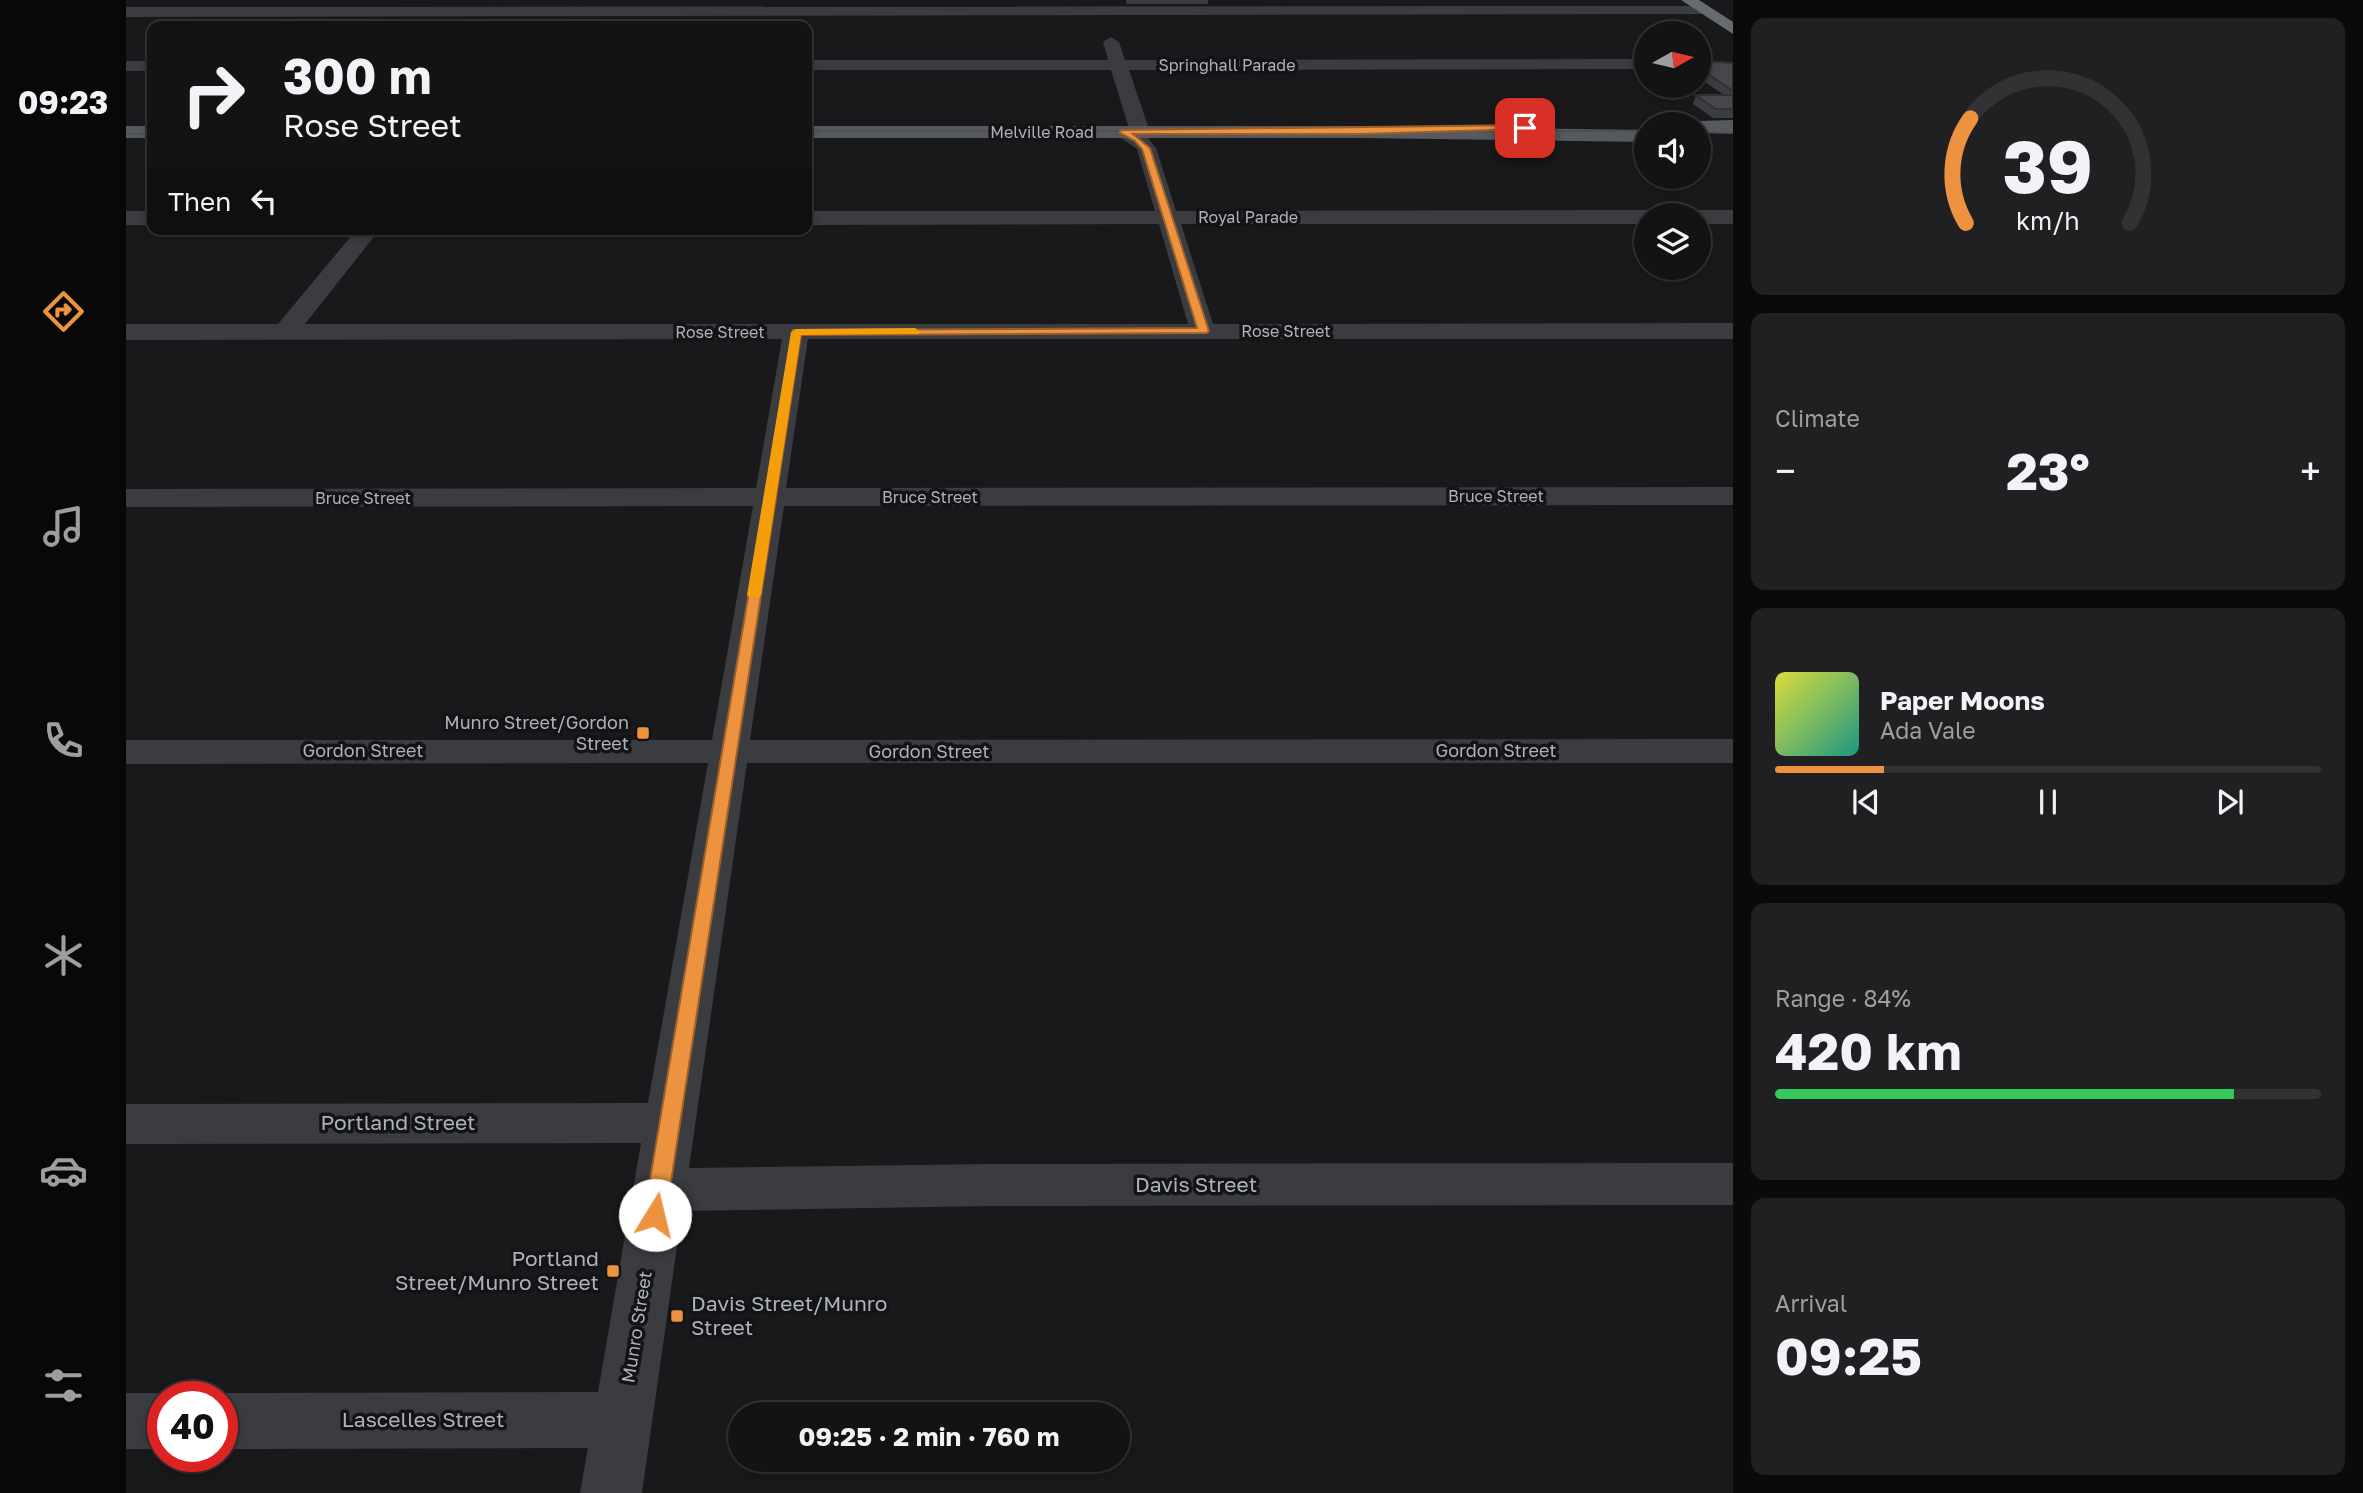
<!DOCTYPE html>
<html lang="en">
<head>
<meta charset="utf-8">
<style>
  body { margin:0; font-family:"Golos Text",sans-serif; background:#202022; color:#f1f3f6; height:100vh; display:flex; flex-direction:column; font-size:26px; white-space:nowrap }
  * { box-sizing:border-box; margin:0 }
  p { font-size:23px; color:#9d9ea0 }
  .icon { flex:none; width:38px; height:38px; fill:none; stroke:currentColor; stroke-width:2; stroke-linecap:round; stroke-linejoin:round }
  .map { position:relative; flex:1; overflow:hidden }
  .panel { display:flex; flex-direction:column; gap:18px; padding:18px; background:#0a0a0b; width:630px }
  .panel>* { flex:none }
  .banner { position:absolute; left:21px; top:21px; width:665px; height:214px; border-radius:14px; box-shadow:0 4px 10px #0003,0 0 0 2px #323234; background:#131314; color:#f1f3f6; overflow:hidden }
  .needle { width:46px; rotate:82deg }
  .buttons { position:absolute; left:1508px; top:21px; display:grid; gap:14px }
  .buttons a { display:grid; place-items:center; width:77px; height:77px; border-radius:50%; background:#131314; box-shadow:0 4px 10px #0003,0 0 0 2px #323234; font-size:35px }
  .speed { position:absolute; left:21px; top:1381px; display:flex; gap:14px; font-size:35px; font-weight:700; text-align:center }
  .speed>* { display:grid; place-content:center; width:91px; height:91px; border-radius:50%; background:#131314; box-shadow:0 4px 10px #0003,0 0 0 2px #323234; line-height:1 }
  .speed .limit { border:10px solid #d22; background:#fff; color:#111 }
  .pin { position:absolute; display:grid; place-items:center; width:60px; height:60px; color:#fff; margin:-30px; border-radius:14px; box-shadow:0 4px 10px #0006 }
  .me { position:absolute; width:77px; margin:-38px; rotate:9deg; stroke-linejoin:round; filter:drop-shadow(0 0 5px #0008) }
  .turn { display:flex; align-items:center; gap:24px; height:147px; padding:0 21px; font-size:32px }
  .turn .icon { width:91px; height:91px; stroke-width:2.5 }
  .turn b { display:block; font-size:49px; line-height:60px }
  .then { display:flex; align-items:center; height:66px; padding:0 21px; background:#0003; gap:14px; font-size:26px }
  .big { font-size:52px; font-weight:700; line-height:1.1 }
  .panel .widget { flex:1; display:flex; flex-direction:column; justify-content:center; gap:10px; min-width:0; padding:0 24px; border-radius:14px; background:#202022 }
  .panel .dial { align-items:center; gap:0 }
  .dial svg { height:182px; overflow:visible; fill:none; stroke:#323234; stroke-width:7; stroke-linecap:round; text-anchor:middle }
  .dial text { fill:#f1f3f6; stroke:none }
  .song { display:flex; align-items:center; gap:21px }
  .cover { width:84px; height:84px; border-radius:10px; background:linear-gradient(135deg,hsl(60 70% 55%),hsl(170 70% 35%)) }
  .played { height:7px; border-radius:4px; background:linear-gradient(90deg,#ed933f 20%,#323234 20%) }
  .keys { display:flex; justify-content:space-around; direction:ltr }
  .heat { display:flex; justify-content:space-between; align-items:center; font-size:38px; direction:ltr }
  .charge { height:10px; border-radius:5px; background:linear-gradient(90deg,#34c759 84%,#323234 0) }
  .trip { position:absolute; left:602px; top:1402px; width:402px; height:70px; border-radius:35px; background:#131314; box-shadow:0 4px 10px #0003,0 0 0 2px #323234; font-weight:700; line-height:70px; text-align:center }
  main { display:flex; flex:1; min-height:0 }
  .tabs { display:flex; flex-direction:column; width:126px; justify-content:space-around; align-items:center; background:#080808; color:#9d9ea0 }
  .tabs .icon { width:49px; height:49px }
  .tabs .active { color:#ed933f }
  .tabs b { font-size:32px; color:#f1f3f6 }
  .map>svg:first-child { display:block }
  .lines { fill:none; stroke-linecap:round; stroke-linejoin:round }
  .minor { fill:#3a3c40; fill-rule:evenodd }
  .major { fill:#565a5f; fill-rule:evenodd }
  .highway { fill:#666b71; fill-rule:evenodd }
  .tram { stroke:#4d5055; stroke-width:2 }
  .wall { fill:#3c3d40 }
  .building { fill:#46474b; stroke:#313234; stroke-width:2 }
  .route { fill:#ed933f; stroke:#9a6029; stroke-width:2 }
  .slow { fill:#f59e0b }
  .poi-dot { fill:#ed933f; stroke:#141416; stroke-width:2.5 }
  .labels { text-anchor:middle; stroke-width:7; stroke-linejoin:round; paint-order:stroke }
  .far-street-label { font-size:16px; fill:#acb3ba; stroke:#141416 }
  .poi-label { font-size:18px; fill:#acb3ba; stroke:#141416; text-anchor:end }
  .street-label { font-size:18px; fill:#acb3ba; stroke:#141416 }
  .near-street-label { font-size:21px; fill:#acb3ba; stroke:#141416 }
  .near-poi-label { font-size:21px; fill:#acb3ba; stroke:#141416; text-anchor:end }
</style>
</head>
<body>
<main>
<nav class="tabs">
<b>09:23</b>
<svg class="icon active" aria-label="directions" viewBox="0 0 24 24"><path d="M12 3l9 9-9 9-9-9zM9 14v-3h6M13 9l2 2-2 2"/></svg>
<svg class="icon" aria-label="music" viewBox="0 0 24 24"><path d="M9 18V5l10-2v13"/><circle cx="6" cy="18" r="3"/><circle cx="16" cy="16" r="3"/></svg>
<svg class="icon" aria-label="phone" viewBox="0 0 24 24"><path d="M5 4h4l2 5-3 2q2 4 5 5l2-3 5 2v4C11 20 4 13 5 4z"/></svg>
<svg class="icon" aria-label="climate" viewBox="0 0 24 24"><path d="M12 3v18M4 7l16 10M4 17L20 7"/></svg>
<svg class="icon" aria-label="car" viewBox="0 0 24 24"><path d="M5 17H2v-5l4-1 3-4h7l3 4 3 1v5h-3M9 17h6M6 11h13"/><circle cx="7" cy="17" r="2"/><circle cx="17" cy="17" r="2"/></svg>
<svg class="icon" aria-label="filters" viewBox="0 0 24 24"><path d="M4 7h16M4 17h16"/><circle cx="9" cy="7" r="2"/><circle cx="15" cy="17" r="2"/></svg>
</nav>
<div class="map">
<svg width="1607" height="1493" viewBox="0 0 1607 1493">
  <rect width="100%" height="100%" fill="#19191b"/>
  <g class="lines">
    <g class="minor">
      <path d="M1579,6L1584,8L1587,11L1584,14L0,17V7Z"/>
      <path d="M985,37L993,42L999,60L1521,59V69L1003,70L1024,132L1020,136L1030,148L1050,211L1521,210L1531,215H1521V224H1055L1087,324L1607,323V339H682L660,488L1607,487V505L658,506L624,740L1607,739V763H621L563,1168L866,1164L1607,1163V1205L866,1206L556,1211L516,1493H454L462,1448L96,1449V1396H87L96,1393L472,1392L515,1143L0,1144V1104L522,1103L582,763L0,764V740H586L627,506L0,507V489L630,488L656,339L0,340V324H152L231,229H254L179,324H1062L1033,224L681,225V211H1029L1011,149L987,132L990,128H1003L985,70H681V60H982L977,42Z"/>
      <rect x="0" y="61" width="26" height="10"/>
      <path d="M1573,210H1607V224H1573V215H1563Z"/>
      <rect x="0" y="211" width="26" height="14"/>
      <path d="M0,1393H37L46,1396H37V1449H0Z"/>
    </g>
    <g class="major">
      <path d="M1607,120V132L1573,133V124H1565L1573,121Z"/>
      <rect x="0" y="126" width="26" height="12"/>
      <path d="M681,126H1235L1521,130V142L1235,138H681Z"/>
    </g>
    <path class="highway" d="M1555,0H1573L1607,22V34Z"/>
    <g class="tram">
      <path d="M681,131H1521"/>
      <path d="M1573,132L1607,133"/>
      <path d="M0,134H26"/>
    </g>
  </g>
  <g class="wall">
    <path d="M1000,0H1082V4H1001Z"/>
    <path d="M1607,63V118H1587L1567,104L1570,95H1598L1573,78V68Z"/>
  </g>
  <g class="building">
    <path d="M1573,61L1607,63V91L1573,68Z"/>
    <path d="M1570,95H1607V109H1589Z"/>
  </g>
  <path class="route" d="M1399,125L1401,129L1235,134H1007L1024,148L1083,331L1081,333L675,335L540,1215L536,1222L529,1225L521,1222L518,1215L667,330L1071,328L1016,149L1009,141L994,133V130Z"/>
  <path class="slow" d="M789,328L794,332L793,334L675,335L635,595L633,597H623L621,595L665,332L670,329Z"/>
  <g class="poi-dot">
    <rect x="510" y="726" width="14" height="14" rx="3.5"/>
    <rect x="480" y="1264" width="14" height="14" rx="3.5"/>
    <rect x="544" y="1309" width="14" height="14" rx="3.5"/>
  </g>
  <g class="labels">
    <g class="far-street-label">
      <text x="1101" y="71">Springhall Parade</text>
      <text x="916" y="138">Melville Road</text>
      <text x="1122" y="223">Royal Parade</text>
      <text x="1160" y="337">Rose Street</text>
      <text x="594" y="338">Rose Street</text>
      <text x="1370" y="502">Bruce Street</text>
      <text x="804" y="503">Bruce Street</text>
      <text x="237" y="504">Bruce Street</text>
    </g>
    <g class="poi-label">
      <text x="503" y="729">Munro Street/Gordon<tspan x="503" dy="21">Street</tspan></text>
    </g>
    <g class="street-label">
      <text x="237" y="757">Gordon Street</text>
      <text x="1370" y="757">Gordon Street</text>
      <text x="803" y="758">Gordon Street</text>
      <text transform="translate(511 1327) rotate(-81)" y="6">Munro Street</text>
    </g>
    <g class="near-street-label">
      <text x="272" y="1130">Portland Street</text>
      <text x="1070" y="1192">Davis Street</text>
      <text x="297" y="1427">Lascelles Street</text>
    </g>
    <g class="near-poi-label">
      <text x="473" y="1266">Portland<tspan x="473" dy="24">Street/Munro Street</tspan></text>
      <text x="565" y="1311" text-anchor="start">Davis Street/Munro<tspan x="565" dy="24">Street</tspan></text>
    </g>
  </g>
</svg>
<div class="buttons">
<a><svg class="needle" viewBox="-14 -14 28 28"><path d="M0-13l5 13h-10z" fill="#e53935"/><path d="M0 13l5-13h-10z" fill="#9d9ea0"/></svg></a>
<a><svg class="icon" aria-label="sound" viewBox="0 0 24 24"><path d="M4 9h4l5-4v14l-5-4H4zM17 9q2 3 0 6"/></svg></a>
<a><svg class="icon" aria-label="layers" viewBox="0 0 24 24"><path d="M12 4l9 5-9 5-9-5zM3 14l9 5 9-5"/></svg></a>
</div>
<div class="speed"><div class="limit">40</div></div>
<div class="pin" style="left:1399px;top:128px;background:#d93025"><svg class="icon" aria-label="arrive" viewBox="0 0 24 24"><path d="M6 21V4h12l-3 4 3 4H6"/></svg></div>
<svg class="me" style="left:529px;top:1215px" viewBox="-20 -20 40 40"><circle r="19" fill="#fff"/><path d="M0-13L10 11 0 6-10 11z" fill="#ed933f"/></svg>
<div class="trip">09:25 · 2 min · 760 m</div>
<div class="banner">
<div class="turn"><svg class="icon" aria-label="right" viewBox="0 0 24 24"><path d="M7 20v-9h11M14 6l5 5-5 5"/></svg><div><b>300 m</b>Rose Street</div></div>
<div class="then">Then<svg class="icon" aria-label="left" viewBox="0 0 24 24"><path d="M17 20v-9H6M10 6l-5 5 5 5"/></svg></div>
</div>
</div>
<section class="panel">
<div class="widget dial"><svg viewBox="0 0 100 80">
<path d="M14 69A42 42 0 1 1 86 69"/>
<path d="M14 69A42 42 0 0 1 16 23" stroke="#ed933f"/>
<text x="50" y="56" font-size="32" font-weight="700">39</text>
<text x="50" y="72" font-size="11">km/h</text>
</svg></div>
<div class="widget"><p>Climate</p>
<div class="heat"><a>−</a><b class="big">23°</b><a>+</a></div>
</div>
<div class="widget">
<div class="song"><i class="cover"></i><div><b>Paper Moons</b><p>Ada Vale</p></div></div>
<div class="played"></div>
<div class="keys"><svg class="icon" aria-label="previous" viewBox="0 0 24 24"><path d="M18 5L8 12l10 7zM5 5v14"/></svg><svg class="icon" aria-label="pause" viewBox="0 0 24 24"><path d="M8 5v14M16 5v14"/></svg><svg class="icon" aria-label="next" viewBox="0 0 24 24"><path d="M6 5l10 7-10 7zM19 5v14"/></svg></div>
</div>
<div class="widget"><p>Range · 84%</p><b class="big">420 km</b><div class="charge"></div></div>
<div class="widget"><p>Arrival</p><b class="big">09:25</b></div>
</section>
</main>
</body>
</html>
